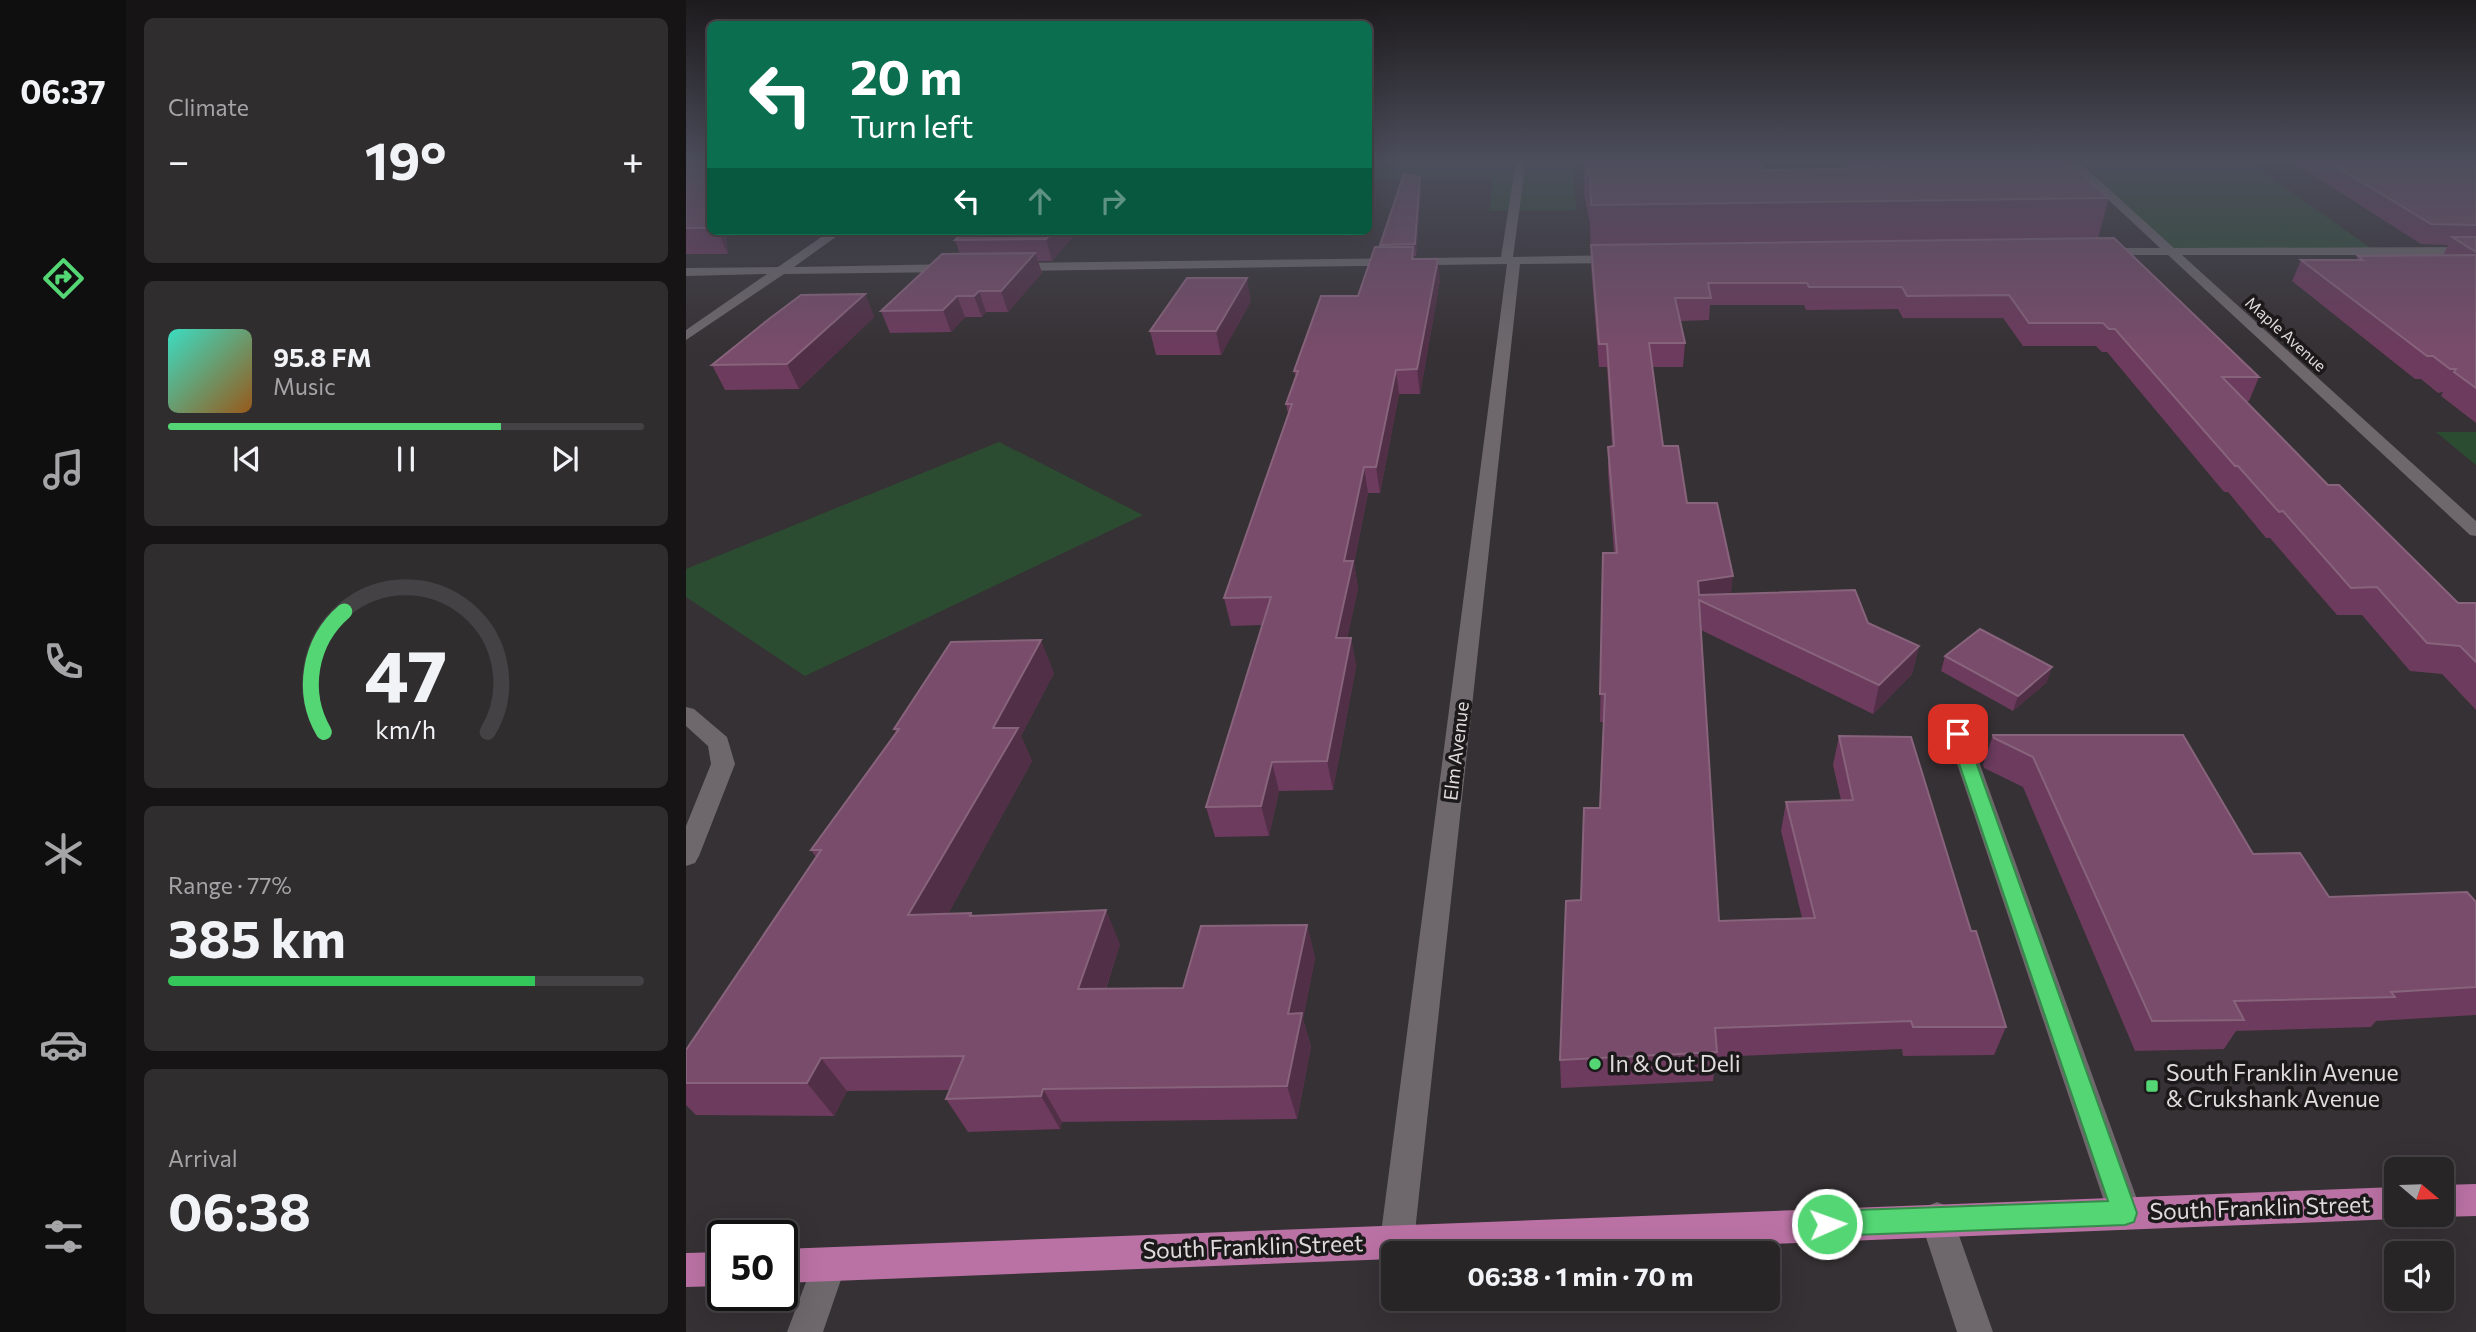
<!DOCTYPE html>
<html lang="en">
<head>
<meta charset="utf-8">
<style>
  body { margin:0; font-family:Commissioner,sans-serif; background:#302d2f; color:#f1f3f6; height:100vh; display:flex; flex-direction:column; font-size:26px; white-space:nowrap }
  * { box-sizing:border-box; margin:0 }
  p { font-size:23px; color:#a5a5a7 }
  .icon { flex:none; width:38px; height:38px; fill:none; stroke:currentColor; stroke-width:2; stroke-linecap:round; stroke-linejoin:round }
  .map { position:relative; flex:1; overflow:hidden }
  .details { display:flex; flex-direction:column; gap:18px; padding:18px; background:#161415; width:560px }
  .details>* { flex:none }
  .guide { position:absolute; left:21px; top:21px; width:665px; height:214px; border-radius:10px; box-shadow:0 7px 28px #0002,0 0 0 2px #444244; background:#0b6e4f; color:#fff; overflow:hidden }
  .needle { width:46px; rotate:109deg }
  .tools { position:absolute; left:1698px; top:1157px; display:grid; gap:14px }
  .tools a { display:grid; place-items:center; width:70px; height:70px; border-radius:10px; background:#282527; box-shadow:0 7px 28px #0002,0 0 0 2px #444244; font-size:35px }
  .speed { position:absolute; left:21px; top:1220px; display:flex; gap:14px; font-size:35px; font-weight:700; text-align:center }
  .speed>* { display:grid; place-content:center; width:91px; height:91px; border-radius:50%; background:#282527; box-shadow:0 7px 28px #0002,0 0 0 2px #444244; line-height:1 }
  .speed .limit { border:4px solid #111; border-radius:10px; background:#fff; color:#111 }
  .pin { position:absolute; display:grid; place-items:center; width:60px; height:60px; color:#fff; margin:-30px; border-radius:14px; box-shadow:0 4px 10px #0006 }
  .me { position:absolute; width:77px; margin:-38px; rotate:88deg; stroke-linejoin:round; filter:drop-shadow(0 0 5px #0008) }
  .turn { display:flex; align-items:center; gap:24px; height:147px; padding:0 28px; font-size:32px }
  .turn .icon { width:91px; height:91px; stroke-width:2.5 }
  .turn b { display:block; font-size:49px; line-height:60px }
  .lanes { display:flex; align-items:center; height:66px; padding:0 28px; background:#0003; justify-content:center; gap:35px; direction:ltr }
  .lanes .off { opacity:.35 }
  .big { font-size:52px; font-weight:700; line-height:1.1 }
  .details .widget { flex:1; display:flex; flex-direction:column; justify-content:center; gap:10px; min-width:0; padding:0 24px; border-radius:10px; background:#302d2f }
  .details .dial { align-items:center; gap:0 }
  .dial svg { height:182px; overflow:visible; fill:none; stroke:#444244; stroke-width:7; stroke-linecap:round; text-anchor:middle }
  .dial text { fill:#f1f3f6; stroke:none }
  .song { display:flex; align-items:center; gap:21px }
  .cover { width:84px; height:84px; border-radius:10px; background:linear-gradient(135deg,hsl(170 70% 55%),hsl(30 70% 35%)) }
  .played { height:7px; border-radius:4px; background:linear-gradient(90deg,#53d673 70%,#444244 70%) }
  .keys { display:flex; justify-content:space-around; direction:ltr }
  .heat { display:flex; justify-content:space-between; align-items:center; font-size:38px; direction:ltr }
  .charge { height:10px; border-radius:5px; background:linear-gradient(90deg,#34c759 77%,#444244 0) }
  .trip { position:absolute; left:695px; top:1241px; width:399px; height:70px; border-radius:10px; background:#282527; box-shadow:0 7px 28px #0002,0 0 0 2px #444244; font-weight:700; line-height:70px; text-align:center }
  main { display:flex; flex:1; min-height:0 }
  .tab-bar { display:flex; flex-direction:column; width:126px; justify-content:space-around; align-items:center; background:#100f10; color:#a5a5a7 }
  .tab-bar .icon { width:49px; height:49px }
  .tab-bar .active { color:#53d673 }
  .tab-bar b { font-size:32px; color:#f1f3f6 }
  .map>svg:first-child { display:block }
  .green { fill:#2c4c32 }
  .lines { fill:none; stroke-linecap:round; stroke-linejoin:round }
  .minor { fill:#6e686c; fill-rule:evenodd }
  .major { fill:#ba72a4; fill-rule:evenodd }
  .wall { fill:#6c3b5d }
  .shaded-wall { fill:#513047 }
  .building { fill:#784c6a; stroke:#88637c; stroke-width:2 }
  .route { fill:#53d673; stroke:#368b4b; stroke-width:2 }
  .poi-dot { fill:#53d673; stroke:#1c191b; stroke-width:2.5 }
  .labels { text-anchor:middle; stroke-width:7; stroke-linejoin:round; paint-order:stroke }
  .far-street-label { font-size:16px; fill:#dfdbdd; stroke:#1c191b }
  .street-label { font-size:19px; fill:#dfdbdd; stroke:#1c191b }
  .near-poi-label { font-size:23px; fill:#dfdbdd; stroke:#1c191b; text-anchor:start }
  .near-street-label { font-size:23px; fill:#dfdbdd; stroke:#1c191b }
</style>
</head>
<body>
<main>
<nav class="tab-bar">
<b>06:37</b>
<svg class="icon active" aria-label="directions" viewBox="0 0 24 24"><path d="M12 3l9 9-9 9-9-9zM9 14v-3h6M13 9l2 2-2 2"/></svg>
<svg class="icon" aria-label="music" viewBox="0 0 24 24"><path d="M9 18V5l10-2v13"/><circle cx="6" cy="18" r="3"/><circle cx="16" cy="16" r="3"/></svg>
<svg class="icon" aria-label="phone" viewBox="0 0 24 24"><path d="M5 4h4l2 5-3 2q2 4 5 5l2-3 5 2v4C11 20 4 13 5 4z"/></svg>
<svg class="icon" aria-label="climate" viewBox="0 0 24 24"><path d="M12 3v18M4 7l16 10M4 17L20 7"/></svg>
<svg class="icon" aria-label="car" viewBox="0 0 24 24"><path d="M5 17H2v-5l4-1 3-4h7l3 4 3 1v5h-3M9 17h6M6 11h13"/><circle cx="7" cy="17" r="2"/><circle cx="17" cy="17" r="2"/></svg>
<svg class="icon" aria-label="filters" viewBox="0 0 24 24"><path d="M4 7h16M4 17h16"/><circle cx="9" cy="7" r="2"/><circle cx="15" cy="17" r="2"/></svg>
</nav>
<section class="details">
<div class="widget"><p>Climate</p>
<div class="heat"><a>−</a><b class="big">19°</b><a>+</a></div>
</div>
<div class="widget">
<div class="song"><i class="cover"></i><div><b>95.8 FM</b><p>Music</p></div></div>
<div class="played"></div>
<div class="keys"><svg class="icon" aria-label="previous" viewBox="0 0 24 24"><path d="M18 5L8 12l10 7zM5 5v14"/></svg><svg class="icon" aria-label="pause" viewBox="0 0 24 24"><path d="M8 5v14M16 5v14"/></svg><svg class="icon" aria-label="next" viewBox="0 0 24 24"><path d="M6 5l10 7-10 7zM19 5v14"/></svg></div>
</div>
<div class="widget dial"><svg viewBox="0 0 100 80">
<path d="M14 69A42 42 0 1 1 86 69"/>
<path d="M14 69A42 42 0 0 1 23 16" stroke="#53d673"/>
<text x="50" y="56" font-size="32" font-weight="700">47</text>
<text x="50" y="72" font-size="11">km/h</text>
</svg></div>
<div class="widget"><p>Range · 77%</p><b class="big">385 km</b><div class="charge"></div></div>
<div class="widget"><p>Arrival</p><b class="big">06:38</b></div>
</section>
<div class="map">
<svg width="1790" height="1332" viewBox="0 0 1790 1332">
  <rect width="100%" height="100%" fill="#363134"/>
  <g class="green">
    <path d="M682,161H887L890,210L803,211L807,178L683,179Z"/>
    <path d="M1393,161H1562L1686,249H1487Z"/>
    <path d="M1750,432H1790V465Z"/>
    <path d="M313,442L457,515L119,676L0,597V569Z"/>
  </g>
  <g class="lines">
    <g class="minor">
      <path d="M830,161H840L827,257L934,255L940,259L934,263L834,264L728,1241L723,1253H707V1256L699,1253L694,1241L821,264L326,271L320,267L326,263L815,257Z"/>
      <path d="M1381,161H1392L1488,248L1790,247V255H1496L1790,521V536L1784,535L1482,255H1410V249L1414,248H1474Z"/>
      <path d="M144,231H158L108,267L269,264L275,268L269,272L98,274L0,340V330L81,274L0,276V268L92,267Z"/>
      <path d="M0,707L8,709L41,737L49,764L13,856L9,863L0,866V826L25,764L22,746L0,726Z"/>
      <path d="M1272,726L1280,729L1283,734L1456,1213L1451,1225L1439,1230L1427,1225L1422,1213L1261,734L1264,729Z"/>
      <path d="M1251,1202L1263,1207L1307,1332H1271L1234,1219L1239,1207Z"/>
      <path d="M143,1248L155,1253L160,1265L137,1332H101L131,1253Z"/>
    </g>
    <g class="major">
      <path d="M1790,1184V1216L1755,1217L1748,1214H1755V1185Z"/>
      <path d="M1710,1187V1214H1722L1710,1219L858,1253H707V1259L96,1283V1249Z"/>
      <path d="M37,1252V1286L0,1287V1253Z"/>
    </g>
  </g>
  <g class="wall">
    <path d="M0,161H24V231H39L42,254H0Z"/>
    <path d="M898,161H1074L1077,170L1161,168L1157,161H1380L1423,198L1412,238L1573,377L1563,401H1560L1642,485L1772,603H1790V710L1756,674L1724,671L1676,615H1651L1584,538H1580L1542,492H1538L1421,352H1416L1410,346H1337L1317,318H1217L1212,309L1120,310L1118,305H1024L1023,320L994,321L999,343L997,367H966L977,446L1001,503L1045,594L1182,623L1233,646L1226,674L1187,714L1015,630L1033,921L1116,918L1095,831L1100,802L1155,800L1147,765L1153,736L1285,931L1320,1027L1308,1055L1217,1056L1216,1049L1030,1057L1027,1081L875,1088L874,1060L895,900L914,808L918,722H914L917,553H928L922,472V447L926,446L921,367H913L905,266L904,223L898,195Z"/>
    <path d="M1605,161H1790V423L1755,396L1757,392L1752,393L1735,379H1729L1606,281L1615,260H1670L1672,256H1757L1762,245L1735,244Z"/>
    <path d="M735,187L730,256H728V259L754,280L734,394H713L694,493H682L668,563L672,589L661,638H665L670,666L647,790L593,791L583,836L529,837L520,807L576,625L545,626L538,598L602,414L600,404L610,378L608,371L672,296L694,247V245Z"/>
    <path d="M392,231L366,261H352L356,273L322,312H300L296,317H279L265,332L204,333L195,311L274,254L269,240Z"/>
    <path d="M179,294L188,317L113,389L39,390L26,365Z"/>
    <path d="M565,301L535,355H470L464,331Z"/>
    <path d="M1259,656L1361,682L1327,711L1255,671Z"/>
    <path d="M368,673L335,736L346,761L262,914L285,913L287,915L434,944L420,989L497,988L621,925L629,958L617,1019L625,1047L611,1119L376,1122L374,1129L282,1132L260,1099L264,1090L161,1091L148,1116L10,1115L0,1105V1050L130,857L125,850L210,732L208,729Z"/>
    <path d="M1307,735L1567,854L1643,897L1790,902V1015L1690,1021L1685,1027L1550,1031L1538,1049L1449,1051L1337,787L1298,768L1297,765Z"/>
  </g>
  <g class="shaded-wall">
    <path d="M734,177L735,187L730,256L729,244Z"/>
    <path d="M31,231H39L42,254Z"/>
    <path d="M367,231H392L366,261L360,239Z"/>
    <path d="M349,253L356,273L322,312L315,291Z"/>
    <path d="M752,259L754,280L734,394L731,369Z"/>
    <path d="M561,278L565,301L535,355L530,331Z"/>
    <path d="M293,291L300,312L296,317L288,296Z"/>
    <path d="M179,294L188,317L113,389L101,364Z"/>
    <path d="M271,296L279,317L265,332L257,310Z"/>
    <path d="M710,370L713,394L694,493L690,467Z"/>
    <path d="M678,467L682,493L668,563L672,589L655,666L650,638L658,561Z"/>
    <path d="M1047,576L1044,604L1013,600L1012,581Z"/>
    <path d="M665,638L670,666L647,790L641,761Z"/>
    <path d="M355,640L368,673L335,736L346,761L243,949L222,915L307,728Z"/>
    <path d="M1233,646L1226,674L1187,714L1193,685Z"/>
    <path d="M1366,667L1361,682L1327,711L1332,696Z"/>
    <path d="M586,762L593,791L583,836L575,806Z"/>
    <path d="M420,910L434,944L409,1022L392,989Z"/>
    <path d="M621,925L629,958L617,1019L625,1047L611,1119L601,1086L602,1014Z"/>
    <path d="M135,1058L161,1091L148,1116L121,1083Z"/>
    <path d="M357,1089L376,1122L374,1129L355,1096Z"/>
  </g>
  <g class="building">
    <path d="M0,161H24V174L23,175L24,188V228H0Z"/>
    <path d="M900,161H1074L1077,170L1198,168L1193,161H1380L1423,198L905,205L904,177Z"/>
    <path d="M1641,161H1790V225L1745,224Z"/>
    <path d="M718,174L734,177L729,244L694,245Z"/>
    <path d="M279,231H367L360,239L269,240Z"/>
    <path d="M1766,237H1790V252Z"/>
    <path d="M1428,238L1573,377H1536L1642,485H1653L1772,603H1790V662L1774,646L1741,643L1691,587L1665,588L1597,511L1593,512L1552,466H1549L1429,329H1423L1417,323H1343L1323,295L1221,296L1216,287H1123L1121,283H1022L1025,298H989L999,343H963L977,446H992L1001,503H1031L1047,576L1012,581L1013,595L1169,590L1182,623L1233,646L1193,685L1013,600L1033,921L1129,918L1100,802L1167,800L1153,736L1225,737L1285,931H1290L1320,1027H1227L1225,1021L1029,1028L1031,1052L874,1060L880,901L895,900L898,808H914L919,694H914L917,553H931L922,447L928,446L921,344H913L905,245Z"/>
    <path d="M689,247H727L726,259H752L731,369L710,370L690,467H678L658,561H667L650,638H665L641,761L586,762L575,806L520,807L585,597L538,598L606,404H600L612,371H608L635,296H672Z"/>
    <path d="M349,253L315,291H293L288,296H271L257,310L195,311L256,254Z"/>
    <path d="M1790,255V388L1768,372L1770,369H1764L1747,356H1741L1615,260H1677L1672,256Z"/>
    <path d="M501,278H561L530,331H464Z"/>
    <path d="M179,294L101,364L26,365L83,319L115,295Z"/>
    <path d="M1294,629L1366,667L1332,696L1259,656Z"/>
    <path d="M355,640L307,728H332L222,915L285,913L284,916L420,910L392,989L497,988L515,926L621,925L602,1014L616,1013L601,1086L357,1089L355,1096L260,1099L278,1056L135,1058L121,1083H0V1050L135,850H125L213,729H208L265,642Z"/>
    <path d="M1307,735H1497L1567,854L1614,853L1643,897L1781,892L1790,902V987L1705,992L1709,997L1548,1001L1558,1020L1466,1021L1347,757L1308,738Z"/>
  </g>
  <linearGradient id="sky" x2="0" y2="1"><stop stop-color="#1e1b1d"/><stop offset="0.46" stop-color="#4c4e5c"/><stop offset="1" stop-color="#4c4e5c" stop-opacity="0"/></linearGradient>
  <rect width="1790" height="348" fill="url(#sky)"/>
  <path class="route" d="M1272,728L1280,734L1451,1213L1448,1222L1439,1225L1141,1236L1132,1233L1128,1224L1132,1215L1141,1211L1422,1201L1263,734Z"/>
  <g class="poi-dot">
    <circle cx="909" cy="1064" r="7"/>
    <rect x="1459" y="1079" width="14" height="14" rx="3.5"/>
  </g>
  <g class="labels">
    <g class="far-street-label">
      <text transform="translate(1600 334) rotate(42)" y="6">Maple Avenue</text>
    </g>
    <g class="street-label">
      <text transform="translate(770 751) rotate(-83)" y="7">Elm Avenue</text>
    </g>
    <g class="near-poi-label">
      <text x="923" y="1072">In &amp; Out Deli</text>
      <text x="1480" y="1081">South Franklin Avenue<tspan x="1480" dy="26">&amp; Crukshank Avenue</tspan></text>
    </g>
    <g class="near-street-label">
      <text transform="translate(1574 1208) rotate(-2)" y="8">South Franklin Street</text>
      <text transform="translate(567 1247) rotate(-2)" y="8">South Franklin Street</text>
    </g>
  </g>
</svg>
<div class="tools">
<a><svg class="needle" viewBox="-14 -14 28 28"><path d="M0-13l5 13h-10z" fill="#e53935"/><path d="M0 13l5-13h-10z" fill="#a5a5a7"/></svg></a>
<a><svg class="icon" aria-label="sound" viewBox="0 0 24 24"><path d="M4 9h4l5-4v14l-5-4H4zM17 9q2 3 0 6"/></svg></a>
</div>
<div class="speed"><div class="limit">50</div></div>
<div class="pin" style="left:1272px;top:734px;background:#d93025"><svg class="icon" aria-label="arrive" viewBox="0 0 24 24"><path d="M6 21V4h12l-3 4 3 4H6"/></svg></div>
<svg class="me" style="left:1141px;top:1224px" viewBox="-20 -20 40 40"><circle r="17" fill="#53d673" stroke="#fff" stroke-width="3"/><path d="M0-11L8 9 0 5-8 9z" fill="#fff"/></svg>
<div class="trip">06:38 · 1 min · 70 m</div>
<div class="guide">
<div class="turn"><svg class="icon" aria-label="left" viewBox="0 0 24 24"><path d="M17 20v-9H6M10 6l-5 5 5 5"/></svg><div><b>20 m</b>Turn left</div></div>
<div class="lanes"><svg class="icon" aria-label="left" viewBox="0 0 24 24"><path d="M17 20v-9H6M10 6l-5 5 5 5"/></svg><svg class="icon off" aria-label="ahead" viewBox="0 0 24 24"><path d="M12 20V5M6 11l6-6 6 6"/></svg><svg class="icon off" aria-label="right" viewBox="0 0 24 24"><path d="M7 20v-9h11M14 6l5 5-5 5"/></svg></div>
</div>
</div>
</main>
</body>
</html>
